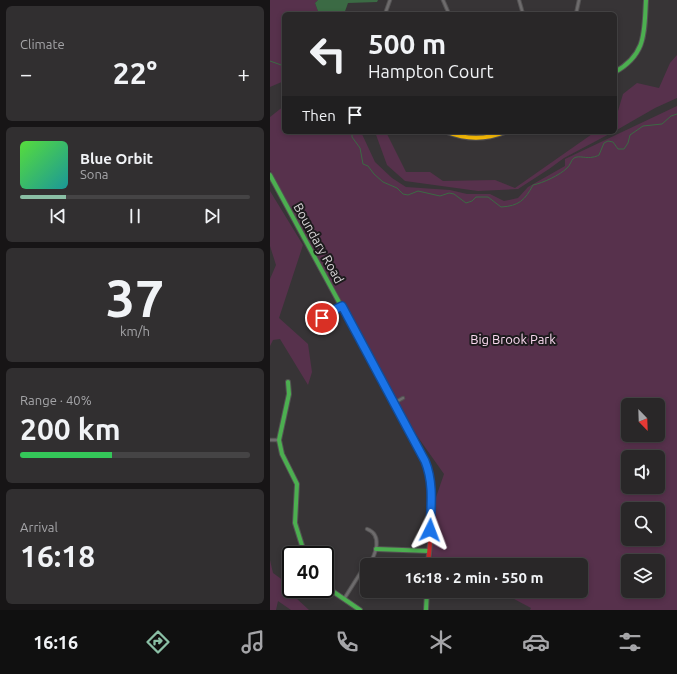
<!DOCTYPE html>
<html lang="en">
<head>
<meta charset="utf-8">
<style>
  body { margin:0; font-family:Ubuntu,sans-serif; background:#312f30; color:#f1f3f6; height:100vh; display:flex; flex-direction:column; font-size:15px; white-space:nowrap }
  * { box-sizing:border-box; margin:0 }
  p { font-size:13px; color:#a5a5a8 }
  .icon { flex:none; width:22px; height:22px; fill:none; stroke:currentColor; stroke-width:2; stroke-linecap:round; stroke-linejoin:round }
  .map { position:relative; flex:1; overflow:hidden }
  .side { display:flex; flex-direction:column; gap:6px; padding:6px; background:#171516; width:270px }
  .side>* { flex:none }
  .guide { position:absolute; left:12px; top:12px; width:335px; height:122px; border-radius:6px; box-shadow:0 2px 6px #0003,0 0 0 1px #454445; background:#292728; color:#f1f3f6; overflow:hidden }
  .needle { width:26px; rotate:157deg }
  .controls { position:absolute; left:351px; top:398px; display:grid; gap:8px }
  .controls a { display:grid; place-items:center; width:44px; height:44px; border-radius:6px; background:#292728; box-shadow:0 2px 6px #0003,0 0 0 1px #454445; font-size:20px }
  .speed { position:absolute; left:12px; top:546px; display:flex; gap:8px; font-size:20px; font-weight:700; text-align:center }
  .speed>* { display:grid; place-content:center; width:52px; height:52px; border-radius:50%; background:#292728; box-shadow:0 2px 6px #0003,0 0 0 1px #454445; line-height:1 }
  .speed .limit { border:2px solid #111; border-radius:6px; background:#fff; color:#111 }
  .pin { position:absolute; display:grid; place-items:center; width:34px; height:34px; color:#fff; margin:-17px; border:2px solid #fff; border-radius:50%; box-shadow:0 1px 4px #0007 }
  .me { position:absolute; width:44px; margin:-22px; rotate:3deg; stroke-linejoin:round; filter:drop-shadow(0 0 3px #0008) }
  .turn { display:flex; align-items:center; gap:14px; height:84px; padding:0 20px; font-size:18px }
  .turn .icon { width:52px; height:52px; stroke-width:2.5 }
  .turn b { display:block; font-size:28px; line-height:34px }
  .then { display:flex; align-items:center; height:38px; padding:0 20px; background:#0003; gap:8px; font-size:15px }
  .big { font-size:30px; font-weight:700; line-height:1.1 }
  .side .tile { flex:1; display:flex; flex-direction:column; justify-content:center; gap:6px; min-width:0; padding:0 14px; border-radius:6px; background:#312f30 }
  .side .dial { align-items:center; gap:0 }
  .dial b { font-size:52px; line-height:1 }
  .song { display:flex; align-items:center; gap:12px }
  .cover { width:48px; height:48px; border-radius:6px; background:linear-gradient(135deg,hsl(110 70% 55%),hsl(180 70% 35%)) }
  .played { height:4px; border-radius:2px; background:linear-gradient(90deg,#8abfa5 20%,#454445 20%) }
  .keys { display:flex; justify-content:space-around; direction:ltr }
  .heat { display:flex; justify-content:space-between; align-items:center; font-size:22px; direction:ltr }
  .charge { height:6px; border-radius:3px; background:linear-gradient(90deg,#34c759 40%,#454445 0) }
  .trip { position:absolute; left:90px; top:558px; width:228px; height:40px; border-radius:6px; background:#292728; box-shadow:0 2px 6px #0003,0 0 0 1px #454445; font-weight:700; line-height:40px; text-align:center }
  .menu { display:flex; height:64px; justify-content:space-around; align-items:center; background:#101010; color:#a5a5a8 }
  .menu .icon { width:28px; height:28px }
  .menu .selected { color:#8abfa5 }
  .menu b { font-size:18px; color:#f1f3f6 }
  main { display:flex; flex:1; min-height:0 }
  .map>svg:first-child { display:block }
  .green { fill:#57314c; fill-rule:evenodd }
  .water { fill:#3b6a44 }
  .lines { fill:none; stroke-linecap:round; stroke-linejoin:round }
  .stream { stroke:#3b6a44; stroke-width:1 }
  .street-casing { stroke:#535152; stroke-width:4.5 }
  .fast-casing { stroke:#535152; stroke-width:6 }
  .slow-casing { stroke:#535152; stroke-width:6 }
  .jam-casing { stroke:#535152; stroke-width:6 }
  .street { stroke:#6d6b6c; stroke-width:2.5 }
  .fast { stroke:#4caf50; stroke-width:4 }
  .slow { stroke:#ffc107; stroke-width:4 }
  .jam { stroke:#c62828; stroke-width:4 }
  .route-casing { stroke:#114b97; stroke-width:10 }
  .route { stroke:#1a73e8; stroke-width:7 }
  .labels { text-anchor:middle; stroke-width:4; stroke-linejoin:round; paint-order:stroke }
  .street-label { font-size:13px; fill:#d7d4d6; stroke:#1d1b1d }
  .park-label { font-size:13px; fill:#fad9ef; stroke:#1d1b1d }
</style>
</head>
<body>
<main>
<section class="side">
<div class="tile"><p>Climate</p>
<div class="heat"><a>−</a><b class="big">22°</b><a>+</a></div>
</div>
<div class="tile">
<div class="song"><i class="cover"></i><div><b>Blue Orbit</b><p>Sona</p></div></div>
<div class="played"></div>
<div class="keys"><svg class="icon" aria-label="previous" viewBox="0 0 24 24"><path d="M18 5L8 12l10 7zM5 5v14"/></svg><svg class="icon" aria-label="pause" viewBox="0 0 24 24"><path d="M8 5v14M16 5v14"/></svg><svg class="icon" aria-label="next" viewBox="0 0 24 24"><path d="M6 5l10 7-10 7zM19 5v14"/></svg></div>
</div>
<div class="tile dial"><b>37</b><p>km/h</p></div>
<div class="tile"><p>Range · 40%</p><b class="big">200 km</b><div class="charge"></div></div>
<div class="tile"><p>Arrival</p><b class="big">16:18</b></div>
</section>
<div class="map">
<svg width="407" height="610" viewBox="0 0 407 610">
  <rect width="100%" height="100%" fill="#373436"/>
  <g class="green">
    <path d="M0,0H48L45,3L49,14H14V81L0,87Z"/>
    <path d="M407,55V98L385,108L345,131V114L348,111L353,94L367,83L389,88L400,63Z"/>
    <path d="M14,106V132H91L105,162L122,178L136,187L180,190L197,194H220L234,201L248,198L258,187L295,166V159L407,106V610H260L261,608L229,591H311V565H162L163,506L174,474L140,426L0,170V117ZM358,405H388V435H358ZM358,457H388V487H358ZM358,509H388V539H358ZM358,561H388V591H358Z"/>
    <path d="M105,132H116L136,172H160L173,181L225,180L245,188L325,132H343L294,158L279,169L248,189L208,191L135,181L117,165Z"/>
    <path d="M0,191L33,245L9,318L38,344L42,372L38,385L10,339L3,340L0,346V279L6,265L0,246Z"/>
    <path d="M0,560L3,573L21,586V589H25L29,592L26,598L39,610H21L8,601L6,610H0Z"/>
  </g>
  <path class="water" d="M48,0H108L107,2L78,3L74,14H49L45,3Z"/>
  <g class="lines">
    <g class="stream">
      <path d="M0,61L14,66"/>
      <path d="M82,132V137L90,148L93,164L98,166L104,174L113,182L127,188L133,194L138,195L148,191L170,196L179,193L184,194L196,203L202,201L206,197H218L231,207C249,206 255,200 263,185C273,183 290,175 297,168C300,166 301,160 304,158C309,155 317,159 323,157C325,157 327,156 329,155L334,143L338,141L343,142L348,149H354L358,143L360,135L373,126L392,124L401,116L407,114"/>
    </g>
    <defs>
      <g id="street">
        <path d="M173,0L179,14"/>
        <path d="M249,0L253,14"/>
        <path d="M115,14L120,0"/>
        <path d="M306,14L309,0"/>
        <path d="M50,322L56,314L71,306"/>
        <path d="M124,403L133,398"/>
        <path d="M0,440H9"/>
        <path d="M97,529C113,535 106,555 98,565"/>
        <path d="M74,599L91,572L97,566"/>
      </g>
      <g id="fast">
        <path d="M345,72C377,54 374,32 376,0"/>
        <path d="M0,175L151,453"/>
        <path d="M18,382L19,394L9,440L12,454L27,484L25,523L35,555"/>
        <path d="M106,549L159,551"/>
        <path d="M55,586L90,610"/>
        <path d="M156,610L157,591"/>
      </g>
      <path id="slow" d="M177,132C197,140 215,140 235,132"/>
      <path id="jam" d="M151,453C169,487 161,528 158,565"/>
    </defs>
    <use href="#street" class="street-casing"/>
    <use href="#fast" class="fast-casing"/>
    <use href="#slow" class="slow-casing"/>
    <use href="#jam" class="jam-casing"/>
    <use href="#street" class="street"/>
    <use href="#fast" class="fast"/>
    <use href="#slow" class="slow"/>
    <use href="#jam" class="jam"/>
  </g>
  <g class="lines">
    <defs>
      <path id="route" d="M52,318L56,314L72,306L155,461C164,483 161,506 160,530"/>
    </defs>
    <use href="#route" class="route-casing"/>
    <use href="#route" class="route"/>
  </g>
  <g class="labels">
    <g class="street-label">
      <text transform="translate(49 243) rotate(61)" y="5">Boundary Road</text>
    </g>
    <g class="park-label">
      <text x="243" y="344">Big Brook Park</text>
    </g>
  </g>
</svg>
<div class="controls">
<a><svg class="needle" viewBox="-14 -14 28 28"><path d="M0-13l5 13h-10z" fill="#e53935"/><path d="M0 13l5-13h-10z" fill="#a5a5a8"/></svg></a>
<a><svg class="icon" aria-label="sound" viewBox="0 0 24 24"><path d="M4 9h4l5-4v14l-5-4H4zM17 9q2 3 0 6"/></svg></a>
<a><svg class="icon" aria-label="search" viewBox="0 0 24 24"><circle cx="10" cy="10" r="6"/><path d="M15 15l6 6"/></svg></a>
<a><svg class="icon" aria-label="layers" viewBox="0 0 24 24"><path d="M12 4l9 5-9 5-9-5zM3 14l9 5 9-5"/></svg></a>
</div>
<div class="speed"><div class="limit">40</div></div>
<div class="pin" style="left:52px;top:318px;background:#d93025"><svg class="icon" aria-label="arrive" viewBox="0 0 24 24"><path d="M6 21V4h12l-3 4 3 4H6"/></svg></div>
<svg class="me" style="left:160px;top:530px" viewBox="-20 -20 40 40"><path d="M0-17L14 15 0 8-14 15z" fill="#1a73e8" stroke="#fff" stroke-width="4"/></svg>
<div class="trip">16:18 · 2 min · 550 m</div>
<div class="guide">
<div class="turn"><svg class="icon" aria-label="left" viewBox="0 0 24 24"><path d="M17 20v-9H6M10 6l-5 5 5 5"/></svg><div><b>500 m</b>Hampton Court</div></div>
<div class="then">Then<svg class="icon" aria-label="arrive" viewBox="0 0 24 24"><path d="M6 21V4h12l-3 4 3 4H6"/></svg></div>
</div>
</div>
</main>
<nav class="menu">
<b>16:16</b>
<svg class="icon selected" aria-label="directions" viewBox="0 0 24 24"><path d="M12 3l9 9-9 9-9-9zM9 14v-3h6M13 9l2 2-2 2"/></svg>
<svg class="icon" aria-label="music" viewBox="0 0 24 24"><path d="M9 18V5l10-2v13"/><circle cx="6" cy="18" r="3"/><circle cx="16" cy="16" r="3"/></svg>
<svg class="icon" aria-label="phone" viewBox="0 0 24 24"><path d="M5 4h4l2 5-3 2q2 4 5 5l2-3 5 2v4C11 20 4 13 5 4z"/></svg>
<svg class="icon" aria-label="climate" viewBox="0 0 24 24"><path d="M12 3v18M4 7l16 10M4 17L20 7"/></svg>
<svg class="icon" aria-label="car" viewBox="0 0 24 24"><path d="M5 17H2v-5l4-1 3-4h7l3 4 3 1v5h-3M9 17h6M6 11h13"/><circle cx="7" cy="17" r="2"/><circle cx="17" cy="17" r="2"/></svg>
<svg class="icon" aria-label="filters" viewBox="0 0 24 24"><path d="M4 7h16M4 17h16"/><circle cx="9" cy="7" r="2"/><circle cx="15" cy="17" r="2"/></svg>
</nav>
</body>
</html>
